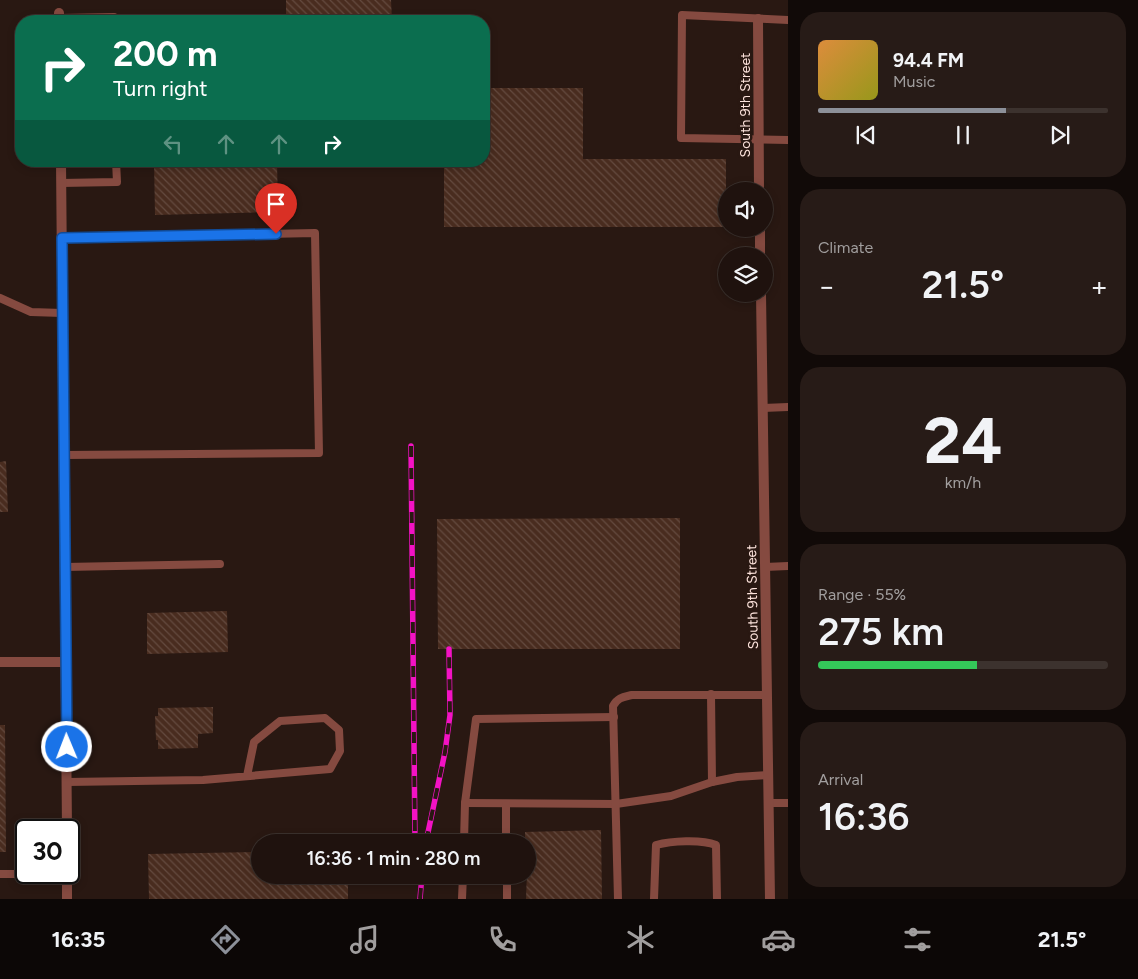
<!DOCTYPE html>
<html lang="en">
<head>
<meta charset="utf-8">
<style>
  body { margin:0; font-family:Figtree,sans-serif; background:#271b17; color:#f1f3f6; height:100vh; display:flex; flex-direction:column; font-size:19px; white-space:nowrap }
  * { box-sizing:border-box; margin:0 }
  p { font-size:16px; color:#a19e9e }
  .icon { flex:none; width:28px; height:28px; fill:none; stroke:currentColor; stroke-width:2; stroke-linecap:round; stroke-linejoin:round }
  .map { position:relative; flex:1; overflow:hidden }
  .sheet { display:flex; flex-direction:column; gap:12px; padding:12px; background:#110a08; width:350px }
  .sheet>* { flex:none }
  .guide { position:absolute; left:15px; top:15px; width:475px; height:152px; border-radius:20px; box-shadow:0 2px 8px #0003,0 0 0 1px #3c322e; background:#0b6e4f; color:#fff; overflow:hidden }
  .tools { position:absolute; left:718px; top:182px; display:grid; gap:10px }
  .tools a { display:grid; place-items:center; width:55px; height:55px; border-radius:50%; background:#1f120e; box-shadow:0 2px 8px #0003,0 0 0 1px #3c322e; font-size:25px }
  .speed { position:absolute; left:15px; top:819px; display:flex; gap:10px; font-size:25px; font-weight:700; text-align:center }
  .speed>* { display:grid; place-content:center; width:65px; height:65px; border-radius:50%; background:#1f120e; box-shadow:0 2px 8px #0003,0 0 0 1px #3c322e; line-height:1 }
  .speed .limit { border:2px solid #111; border-radius:8px; background:#fff; color:#111 }
  .pin { position:absolute; display:grid; place-items:center; width:42px; height:42px; color:#fff; margin:-51px -21px; border-radius:50% 50% 50% 0; rotate:-45deg; box-shadow:0 0 5px #0007 }
  .pin .icon { rotate:45deg }
  .me { position:absolute; width:55px; margin:-28px; rotate:359deg; stroke-linejoin:round; filter:drop-shadow(0 0 4px #0008) }
  .turn { display:flex; align-items:center; gap:18px; height:105px; padding:0 15px; font-size:22px }
  .turn .icon { width:65px; height:65px; stroke-width:2.5 }
  .turn b { display:block; font-size:35px; line-height:42px }
  .lanes { display:flex; align-items:center; height:48px; padding:0 15px; background:#0003; justify-content:center; gap:25px; direction:ltr }
  .lanes .off { opacity:.35 }
  .big { font-size:38px; font-weight:600; line-height:1.1 }
  .sheet .widget { flex:1; display:flex; flex-direction:column; justify-content:center; gap:8px; min-width:0; padding:0 18px; border-radius:20px; background:#271b17 }
  .sheet .dial { align-items:center; gap:0 }
  .dial b { font-size:65px; line-height:1 }
  .song { display:flex; align-items:center; gap:15px }
  .cover { width:60px; height:60px; border-radius:8px; background:linear-gradient(135deg,hsl(30 70% 55%),hsl(60 70% 35%)) }
  .played { height:5px; border-radius:2px; background:linear-gradient(90deg,#8c9099 65%,#3c322e 65%) }
  .keys { display:flex; justify-content:space-around; direction:ltr }
  .heat { display:flex; justify-content:space-between; align-items:center; font-size:28px; direction:ltr }
  .charge { height:8px; border-radius:4px; background:linear-gradient(90deg,#34c759 55%,#3c322e 0) }
  .trip { position:absolute; left:251px; top:834px; width:285px; height:50px; border-radius:25px; background:#1f120e; box-shadow:0 2px 8px #0003,0 0 0 1px #3c322e; font-weight:600; line-height:50px; text-align:center }
  .dock { display:flex; height:80px; justify-content:space-around; align-items:center; background:#0c0706; color:#a19e9e }
  .dock .icon { width:35px; height:35px }
  .dock .current { color:#8c9099 }
  .dock b { font-size:22px; color:#f1f3f6 }
  main { display:flex; flex:1; min-height:0 }
  .map>svg:first-child { display:block }
  .building { fill:url(#building-back-hatch) }
  .lines { fill:none; stroke-linecap:round; stroke-linejoin:round }
  .service { stroke:#854a40; stroke-width:8 }
  .minor { stroke:#854a40; stroke-width:10 }
  .rail-casing { stroke:#f312c4; stroke-width:5.5 }
  .rail { stroke:#291812; stroke-width:4; stroke-dasharray:11; stroke-linecap:butt }
  .route-casing { stroke:#114b97; stroke-width:12 }
  .route { stroke:#1a73e8; stroke-width:9 }
  .labels { text-anchor:middle; stroke-width:5; stroke-linejoin:round; paint-order:stroke }
  .street-label { font-size:14px; fill:#fde3dc; stroke:#291812 }
</style>
</head>
<body>
<main>
<div class="map">
<svg width="788" height="899" viewBox="0 0 788 899">
  <defs>
    <pattern id="building-back-hatch" width="6" height="6" patternUnits="userSpaceOnUse" patternTransform="scale(1.25)"><rect width="6" height="6" fill="#492c1f"/><path d="M-1 5l2 2M0 0l6 6M5-1l2 2" fill="none" stroke="#644a3f"/></pattern>
  </defs>
  <rect width="100%" height="100%" fill="#291812"/>
  <g class="building">
    <path d="M286,0H391L392,21H286Z"/>
    <path d="M484,88H583V159H726V227H444V161H484Z"/>
    <path d="M154,161H277L278,212L155,215Z"/>
    <path d="M6,461L8,512H0V462Z"/>
    <path d="M680,518V649H438L437,519Z"/>
    <path d="M227,611L228,652L147,654V613Z"/>
    <path d="M213,707V733L198,734V748L158,749V740H156L155,716H158V708Z"/>
    <path d="M0,725H5L6,852H0Z"/>
    <path d="M601,830L602,899H526L528,842H525V832Z"/>
    <path d="M260,852V875H348V899H149L148,854Z"/>
  </g>
  <g class="lines">
    <g class="service">
      <path d="M59,18L114,17V21"/>
      <path d="M788,20L682,15L681,138L788,140"/>
      <path d="M61,183L117,182L116,161"/>
      <path d="M62,238L315,233L319,453L64,455"/>
      <path d="M0,298L31,312L62,313"/>
      <path d="M763,408L788,407"/>
      <path d="M65,567L220,564"/>
      <path d="M765,567L788,566"/>
      <path d="M711,694L712,782"/>
      <path d="M67,782L203,780L330,769L340,751L339,730L325,718L280,721L254,742L247,776"/>
      <path d="M465,803L616,804L671,796L712,782L737,777L768,775"/>
      <path d="M768,803H788"/>
      <path d="M506,805V842"/>
      <path d="M464,842L465,803L476,719L614,717"/>
      <path d="M0,874H67"/>
      <path d="M507,875V899"/>
      <path d="M462,899L463,875"/>
      <path d="M618,899L613,706C618,697 624,697 632,695H767"/>
      <path d="M654,899L656,845C671,841 701,839 716,845L717,899"/>
    </g>
    <g class="minor">
      <path d="M59,13V21"/>
      <path d="M758,19L759,191"/>
      <path d="M61,161L67,830"/>
      <path d="M760,229V256"/>
      <path d="M761,294L770,899"/>
      <path d="M0,662H66"/>
      <path d="M67,872V899"/>
    </g>
    <defs>
      <g id="rail">
        <path d="M411,446L415,842"/>
        <path d="M426,842L445,752L450,715L449,649"/>
        <path d="M420,899L422,875"/>
      </g>
    </defs>
    <use href="#rail" class="rail-casing"/>
    <use href="#rail" class="rail"/>
  </g>
  <g class="lines">
    <defs>
      <path id="route" d="M67,747L62,238L276,234"/>
    </defs>
    <use href="#route" class="route-casing"/>
    <use href="#route" class="route"/>
  </g>
  <g class="labels">
    <g class="street-label">
      <text transform="translate(745 105) rotate(-90)" y="5">South 9th Street</text>
      <text transform="translate(752 597) rotate(-91)" y="5">South 9th Street</text>
    </g>
  </g>
</svg>
<div class="tools">
<a><svg class="icon" aria-label="sound" viewBox="0 0 24 24"><path d="M4 9h4l5-4v14l-5-4H4zM17 9q2 3 0 6"/></svg></a>
<a><svg class="icon" aria-label="layers" viewBox="0 0 24 24"><path d="M12 4l9 5-9 5-9-5zM3 14l9 5 9-5"/></svg></a>
</div>
<div class="speed"><div class="limit">30</div></div>
<div class="pin" style="left:276px;top:234px;background:#d93025"><svg class="icon" aria-label="arrive" viewBox="0 0 24 24"><path d="M6 21V4h12l-3 4 3 4H6"/></svg></div>
<svg class="me" style="left:67px;top:747px" viewBox="-20 -20 40 40"><circle r="17" fill="#1a73e8" stroke="#fff" stroke-width="3"/><path d="M0-11L8 9 0 5-8 9z" fill="#fff"/></svg>
<div class="trip">16:36 · 1 min · 280 m</div>
<div class="guide">
<div class="turn"><svg class="icon" aria-label="right" viewBox="0 0 24 24"><path d="M7 20v-9h11M14 6l5 5-5 5"/></svg><div><b>200 m</b>Turn right</div></div>
<div class="lanes"><svg class="icon off" aria-label="left" viewBox="0 0 24 24"><path d="M17 20v-9H6M10 6l-5 5 5 5"/></svg><svg class="icon off" aria-label="ahead" viewBox="0 0 24 24"><path d="M12 20V5M6 11l6-6 6 6"/></svg><svg class="icon off" aria-label="ahead" viewBox="0 0 24 24"><path d="M12 20V5M6 11l6-6 6 6"/></svg><svg class="icon" aria-label="right" viewBox="0 0 24 24"><path d="M7 20v-9h11M14 6l5 5-5 5"/></svg></div>
</div>
</div>
<section class="sheet">
<div class="widget">
<div class="song"><i class="cover"></i><div><b>94.4 FM</b><p>Music</p></div></div>
<div class="played"></div>
<div class="keys"><svg class="icon" aria-label="previous" viewBox="0 0 24 24"><path d="M18 5L8 12l10 7zM5 5v14"/></svg><svg class="icon" aria-label="pause" viewBox="0 0 24 24"><path d="M8 5v14M16 5v14"/></svg><svg class="icon" aria-label="next" viewBox="0 0 24 24"><path d="M6 5l10 7-10 7zM19 5v14"/></svg></div>
</div>
<div class="widget"><p>Climate</p>
<div class="heat"><a>−</a><b class="big">21.5°</b><a>+</a></div>
</div>
<div class="widget dial"><b>24</b><p>km/h</p></div>
<div class="widget"><p>Range · 55%</p><b class="big">275 km</b><div class="charge"></div></div>
<div class="widget"><p>Arrival</p><b class="big">16:36</b></div>
</section>
</main>
<nav class="dock">
<b>16:35</b>
<svg class="icon current" aria-label="directions" viewBox="0 0 24 24"><path d="M12 3l9 9-9 9-9-9zM9 14v-3h6M13 9l2 2-2 2"/></svg>
<svg class="icon" aria-label="music" viewBox="0 0 24 24"><path d="M9 18V5l10-2v13"/><circle cx="6" cy="18" r="3"/><circle cx="16" cy="16" r="3"/></svg>
<svg class="icon" aria-label="phone" viewBox="0 0 24 24"><path d="M5 4h4l2 5-3 2q2 4 5 5l2-3 5 2v4C11 20 4 13 5 4z"/></svg>
<svg class="icon" aria-label="climate" viewBox="0 0 24 24"><path d="M12 3v18M4 7l16 10M4 17L20 7"/></svg>
<svg class="icon" aria-label="car" viewBox="0 0 24 24"><path d="M5 17H2v-5l4-1 3-4h7l3 4 3 1v5h-3M9 17h6M6 11h13"/><circle cx="7" cy="17" r="2"/><circle cx="17" cy="17" r="2"/></svg>
<svg class="icon" aria-label="filters" viewBox="0 0 24 24"><path d="M4 7h16M4 17h16"/><circle cx="9" cy="7" r="2"/><circle cx="15" cy="17" r="2"/></svg>
<b>21.5°</b>
</nav>
</body>
</html>
